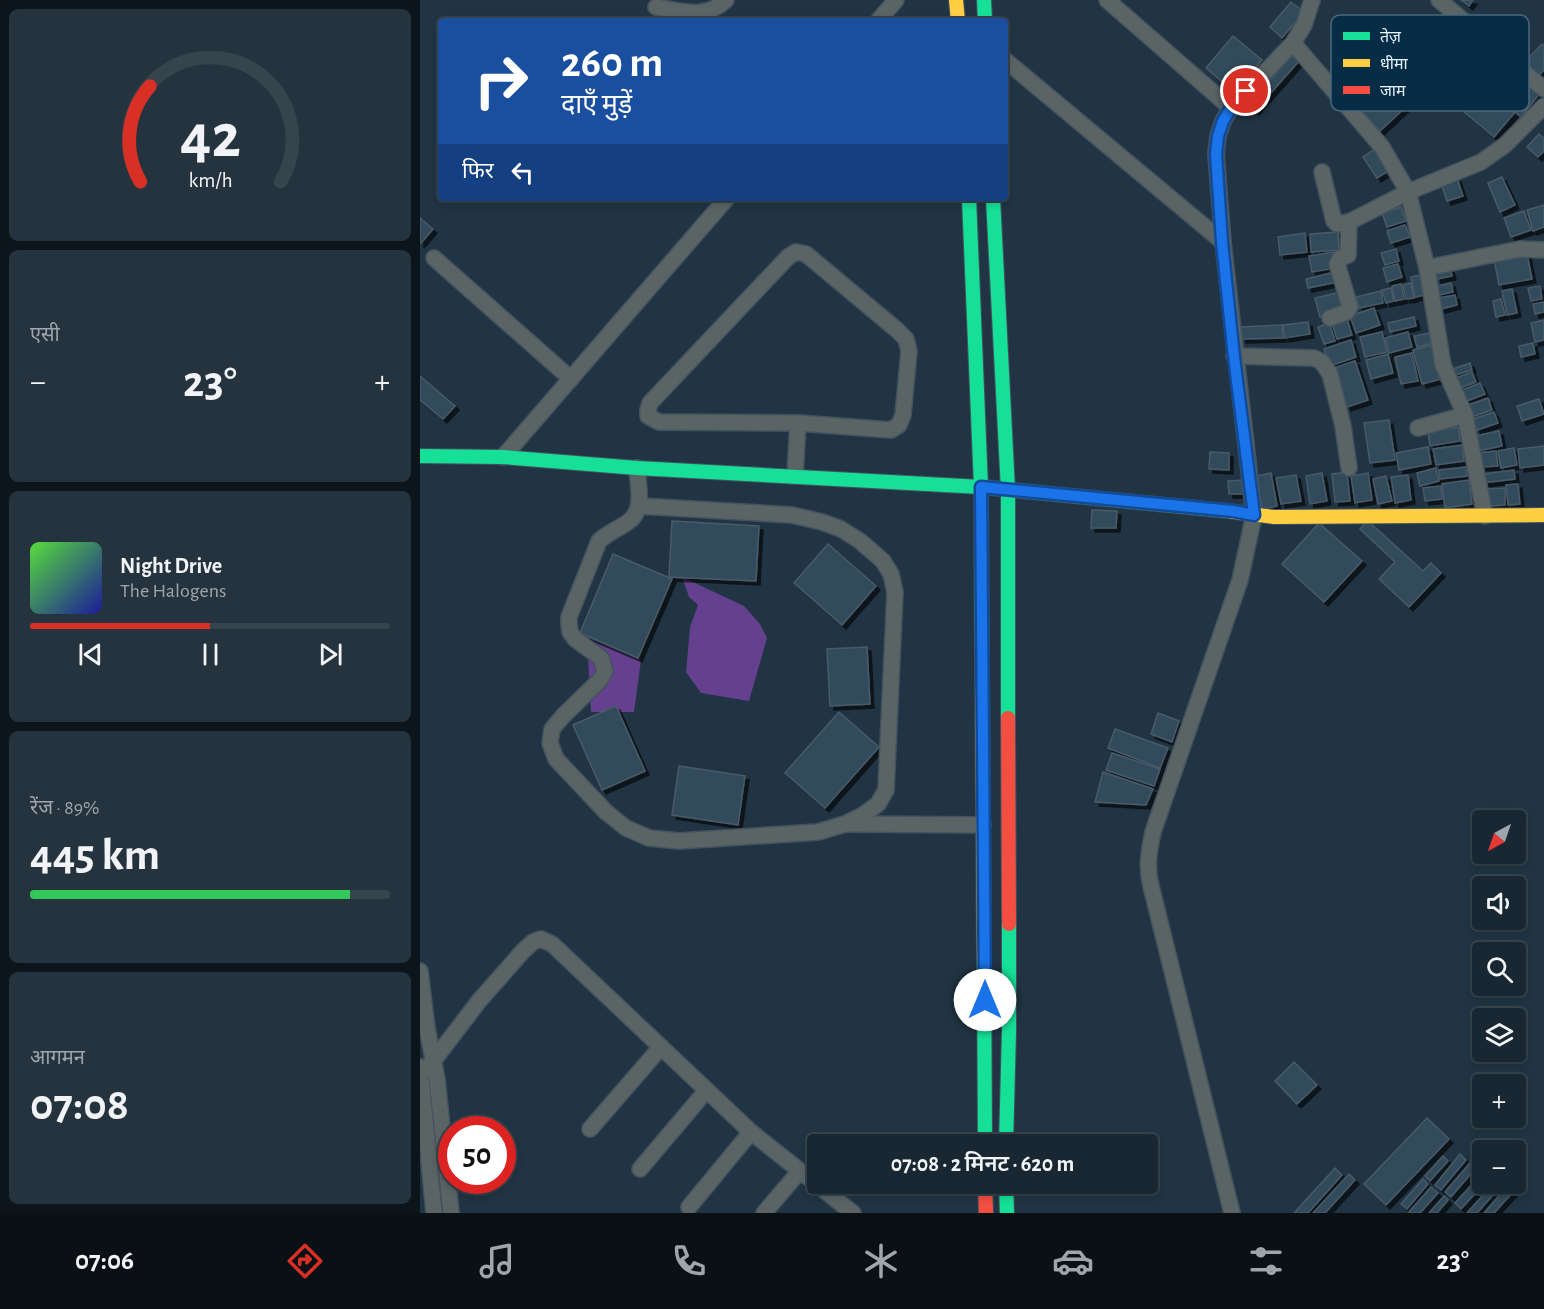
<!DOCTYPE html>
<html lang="hi">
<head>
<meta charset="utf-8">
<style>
  body { margin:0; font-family:"Alegreya Sans","Noto Sans Devanagari",sans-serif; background:#25333e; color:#f1f3f6; height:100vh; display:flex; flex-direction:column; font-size:22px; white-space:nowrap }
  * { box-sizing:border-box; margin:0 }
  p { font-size:20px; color:#9fa5ac }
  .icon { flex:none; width:33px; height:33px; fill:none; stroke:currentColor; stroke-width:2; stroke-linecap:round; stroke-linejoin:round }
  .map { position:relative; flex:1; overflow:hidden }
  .sheet { display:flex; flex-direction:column; gap:9px; padding:9px; background:#0d151c; width:420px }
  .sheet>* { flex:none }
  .guide { position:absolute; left:18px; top:18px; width:570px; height:183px; border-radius:6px; box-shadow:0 3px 9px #0003,0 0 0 2px #36444d; background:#1a4fa0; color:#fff; overflow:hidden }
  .needle { width:39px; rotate:220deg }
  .buttons { position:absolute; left:1052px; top:810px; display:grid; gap:12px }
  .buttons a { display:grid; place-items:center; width:54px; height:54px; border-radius:6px; background:#182732; box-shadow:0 3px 9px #0003,0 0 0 2px #36444d; font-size:30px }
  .speed { position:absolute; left:18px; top:1116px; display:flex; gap:12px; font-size:30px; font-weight:700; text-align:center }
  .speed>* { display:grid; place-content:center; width:78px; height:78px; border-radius:50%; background:#182732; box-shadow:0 3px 9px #0003,0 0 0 2px #36444d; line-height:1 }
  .speed .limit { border:9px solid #d22; background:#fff; color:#111 }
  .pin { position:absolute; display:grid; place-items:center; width:51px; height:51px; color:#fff; margin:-26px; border:3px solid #fff; border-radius:50%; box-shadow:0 2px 6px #0007 }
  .me { position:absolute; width:66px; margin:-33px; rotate:0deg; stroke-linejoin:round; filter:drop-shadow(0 0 4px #0008) }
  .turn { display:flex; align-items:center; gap:21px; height:126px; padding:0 24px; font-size:27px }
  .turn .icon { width:78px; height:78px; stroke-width:2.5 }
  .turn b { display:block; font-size:42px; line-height:51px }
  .then { display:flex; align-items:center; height:57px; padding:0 24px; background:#0003; gap:12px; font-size:22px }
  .big { font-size:45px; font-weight:600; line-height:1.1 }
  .sheet .widget { flex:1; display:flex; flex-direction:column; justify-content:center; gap:9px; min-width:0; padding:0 21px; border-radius:9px; background:#25333e }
  .sheet .dial { align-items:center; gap:0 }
  .dial svg { height:156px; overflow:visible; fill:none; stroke:#36444d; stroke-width:7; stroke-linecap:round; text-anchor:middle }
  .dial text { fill:#f1f3f6; stroke:none }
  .song { display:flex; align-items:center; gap:18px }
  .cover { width:72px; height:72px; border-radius:9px; background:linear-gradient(135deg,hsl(110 70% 55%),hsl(240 70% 35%)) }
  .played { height:6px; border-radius:3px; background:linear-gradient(90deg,#d93025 50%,#36444d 50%) }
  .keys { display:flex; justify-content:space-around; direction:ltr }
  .heat { display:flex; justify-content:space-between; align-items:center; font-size:33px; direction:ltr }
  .charge { height:9px; border-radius:4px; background:linear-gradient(90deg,#34c759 89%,#36444d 0) }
  .trip { position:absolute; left:387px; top:1134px; width:351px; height:60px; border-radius:6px; background:#182732; box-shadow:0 3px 9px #0003,0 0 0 2px #36444d; font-weight:600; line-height:60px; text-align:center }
  .tabs { display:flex; height:96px; justify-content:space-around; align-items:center; background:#0a1014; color:#9fa5ac }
  .tabs .icon { width:42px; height:42px }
  .tabs .current { color:#d93025 }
  .tabs b { font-size:27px; color:#f1f3f6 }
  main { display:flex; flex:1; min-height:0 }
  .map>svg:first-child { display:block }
  .water { fill:#64408e }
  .building { fill:#324b5b; stroke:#4a5a67; stroke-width:1.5; filter:url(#shadow) }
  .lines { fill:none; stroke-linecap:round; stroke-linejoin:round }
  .street-casing { stroke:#42525e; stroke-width:18 }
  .fast-casing { stroke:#42525e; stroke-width:16 }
  .slow-casing { stroke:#42525e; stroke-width:16 }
  .jam-casing { stroke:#42525e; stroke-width:16 }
  .street { stroke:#5a6465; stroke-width:15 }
  .fast { stroke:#16e098; stroke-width:14 }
  .slow { stroke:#ffcf43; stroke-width:14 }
  .jam { stroke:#f24e42; stroke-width:14 }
  .route-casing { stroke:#114b97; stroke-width:15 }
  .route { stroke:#1a73e8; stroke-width:10 }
  .key { fill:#062c46; stroke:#4a687d; stroke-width:1.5 }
  .key-label { font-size:16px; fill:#e7f3fd }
</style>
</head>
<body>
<main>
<section class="sheet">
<div class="widget dial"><svg viewBox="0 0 100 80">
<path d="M14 69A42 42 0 1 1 86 69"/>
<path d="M14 69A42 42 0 0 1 19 20" stroke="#d93025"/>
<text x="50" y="56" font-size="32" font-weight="700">42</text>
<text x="50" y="72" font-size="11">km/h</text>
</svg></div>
<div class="widget"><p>एसी</p>
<div class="heat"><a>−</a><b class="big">23°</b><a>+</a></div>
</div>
<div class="widget">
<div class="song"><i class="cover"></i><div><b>Night Drive</b><p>The Halogens</p></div></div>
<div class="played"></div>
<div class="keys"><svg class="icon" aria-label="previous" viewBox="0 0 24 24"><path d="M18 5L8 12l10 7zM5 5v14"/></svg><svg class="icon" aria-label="pause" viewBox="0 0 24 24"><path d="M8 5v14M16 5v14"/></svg><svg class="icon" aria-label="next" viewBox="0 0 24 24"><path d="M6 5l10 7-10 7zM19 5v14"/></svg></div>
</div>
<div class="widget"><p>रेंज · 89%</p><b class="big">445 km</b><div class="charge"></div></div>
<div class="widget"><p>आगमन</p><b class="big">07:08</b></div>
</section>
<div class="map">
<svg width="1124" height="1213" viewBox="0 0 1124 1213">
  <defs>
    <filter id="shadow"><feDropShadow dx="4" dy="4" stdDeviation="0" flood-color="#0009"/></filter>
  </defs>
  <rect width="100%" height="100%" fill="#203443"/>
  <g class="water">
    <path d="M262,577L324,606L340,624L347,638L329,701L281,693L266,672L270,627L278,605L269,597Z"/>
    <path d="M167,638L221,660L214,712H171Z"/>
  </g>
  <g class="building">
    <path d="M1041,0H1053L1049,6Z"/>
    <path d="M871,2L884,12L862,38L850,27Z"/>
    <path d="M813,36L842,60L815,93L786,68Z"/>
    <path d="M1122,44L1124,46V70L1118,76L1104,63Z"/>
    <path d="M872,55L879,61L835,111L829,105Z"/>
    <path d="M1078,59L1120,93L1101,117L1095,112L1074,137L1044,112L1060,92L1054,87Z"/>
    <path d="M984,68L1005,89L960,131L940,110Z"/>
    <path d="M1119,134L1124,138V151L1118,157L1107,147Z"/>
    <path d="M955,149L970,170L957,178L943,157Z"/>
    <path d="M1082,177L1095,205L1080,212L1068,183Z"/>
    <path d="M1037,178L1043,196L1027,201L1021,183Z"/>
    <path d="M1124,205V227L1113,231L1107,210Z"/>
    <path d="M981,207L986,221L967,227L962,213Z"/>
    <path d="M1104,211L1111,230L1091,237L1084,218Z"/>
    <path d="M0,218L13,229L1,243H0Z"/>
    <path d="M985,225L990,237L971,243L967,231Z"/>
    <path d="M918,232L919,250L891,252L890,234Z"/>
    <path d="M885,233L887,252L860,255L858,237Z"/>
    <path d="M976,249L979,261L965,265L961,253Z"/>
    <path d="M913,252L916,268L892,272L889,256Z"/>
    <path d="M1107,254L1112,279L1079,285L1074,259Z"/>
    <path d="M978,264L982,277L967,282L963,268Z"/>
    <path d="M1030,268L1032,276L1017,279L1016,270Z"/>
    <path d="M915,272L918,282L888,288L886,279Z"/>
    <path d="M1005,274L1009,294L995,297L991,277Z"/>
    <path d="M991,283L994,298L986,299L983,285Z"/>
    <path d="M1031,283L1033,292L1019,295L1017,286Z"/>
    <path d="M981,284L984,299L975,301L972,286Z"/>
    <path d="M1120,286L1122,299L1111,301L1108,288Z"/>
    <path d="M971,288L974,301L966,303L962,290Z"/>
    <path d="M1092,289L1097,313L1087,315L1082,291Z"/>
    <path d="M961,291L963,303L939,308L936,297Z"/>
    <path d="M921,292L925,310L900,317L895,298Z"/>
    <path d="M1035,295L1037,305L1021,309L1018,298Z"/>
    <path d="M1081,299L1085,315L1076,317L1073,301Z"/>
    <path d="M1124,302V312L1115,314L1113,304Z"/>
    <path d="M954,308L960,325L936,333L930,316Z"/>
    <path d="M926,316L932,335L917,339L911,321Z"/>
    <path d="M994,317L996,326L970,332L968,323Z"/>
    <path d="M1124,320V340L1115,342L1111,323Z"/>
    <path d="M888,322L890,334L865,338L863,325Z"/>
    <path d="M909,323L915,341L904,344L898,327Z"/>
    <path d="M862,325L863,338L822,339L821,327Z"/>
    <path d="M962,332L967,352L945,357L940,337Z"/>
    <path d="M988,332L992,347L969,353L965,338Z"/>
    <path d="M1010,333L1013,343L997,347L994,336Z"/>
    <path d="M931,340L936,357L910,366L904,349Z"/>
    <path d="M1113,343L1115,354L1101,357L1099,346Z"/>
    <path d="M1012,345L1021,379L1002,384L993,350Z"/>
    <path d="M992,353L998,381L981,384L975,357Z"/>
    <path d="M968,354L973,373L951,379L946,360Z"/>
    <path d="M935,361L948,400L927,407L914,368Z"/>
    <path d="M1050,363L1052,370L1032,376L1030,370Z"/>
    <path d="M1052,372L1056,382L1037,389L1033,379Z"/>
    <path d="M0,376L35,406L23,419L0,400Z"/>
    <path d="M1060,383L1065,394L1042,403L1037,392Z"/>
    <path d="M1068,398L1072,410L1052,417L1048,405Z"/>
    <path d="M1119,399L1124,414L1102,421L1097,406Z"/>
    <path d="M1074,412L1078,423L1057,430L1053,419Z"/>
    <path d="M969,420L975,460L950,463L944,423Z"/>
    <path d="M1038,427L1040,441L1010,446L1008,432Z"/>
    <path d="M1079,431L1082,446L1058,451L1055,436Z"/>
    <path d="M1042,445L1044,461L1016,465L1013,449Z"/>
    <path d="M1124,446V465L1100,468L1098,449Z"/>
    <path d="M1008,447L1011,464L979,470L976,453Z"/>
    <path d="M1094,448L1097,465L1081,468L1078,451Z"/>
    <path d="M1076,451L1078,466L1059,467L1058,453Z"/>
    <path d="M790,452L809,453V470L789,469Z"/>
    <path d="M1046,467L1047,476L1020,479L1019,470Z"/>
    <path d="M1016,468L1019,481L1000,486L997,473Z"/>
    <path d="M1094,470L1095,479L1063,483V474Z"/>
    <path d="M927,472L930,501L915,502L912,474Z"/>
    <path d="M851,473L857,506L842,509L836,476Z"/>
    <path d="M902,473L907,501L890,504L886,476Z"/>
    <path d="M948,473L952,500L935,503L931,476Z"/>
    <path d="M876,475L881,501L861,504L856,478Z"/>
    <path d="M988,475L991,500L975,503L971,477Z"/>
    <path d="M966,476L972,501L958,504L953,479Z"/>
    <path d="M823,480L824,494H809L808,481Z"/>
    <path d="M1049,480L1052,504L1025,508L1022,484Z"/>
    <path d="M1098,484L1100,504L1088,505L1086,485Z"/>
    <path d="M1021,486L1022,499L1005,501L1003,488Z"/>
    <path d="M1085,488V505L1068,506L1067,489Z"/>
    <path d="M672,510L697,511L696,528H671Z"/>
    <path d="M252,521L339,526L336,581L249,577Z"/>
    <path d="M948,521L1003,571L1011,563L1021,573L989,607L959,579L975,562L940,529Z"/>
    <path d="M899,523L942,561L904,602L862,564Z"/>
    <path d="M408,544L456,586L422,625L374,583Z"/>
    <path d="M193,554L252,579L218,658L160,633Z"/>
    <path d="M447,647L450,704L410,706L407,649Z"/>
    <path d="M196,706L225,771L182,790L153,725Z"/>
    <path d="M419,712L459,747L405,808L365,773Z"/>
    <path d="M738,713L759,721L752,742L731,734Z"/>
    <path d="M695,729L748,748L740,768L688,748Z"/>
    <path d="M692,753L740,769L734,786L686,770Z"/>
    <path d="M259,766L325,776L318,825L252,815Z"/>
    <path d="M683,772L733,789L726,805L675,802Z"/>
    <path d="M874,1062L897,1085L877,1104L855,1081Z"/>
    <path d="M1007,1118L1029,1139L966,1205L944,1184Z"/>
    <path d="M1040,1154L1046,1160L1021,1190L1015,1185Z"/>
    <path d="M1023,1156L1028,1161L1010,1181L1005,1176Z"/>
    <path d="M1055,1157L1061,1162L1031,1197L1025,1192Z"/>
    <path d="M915,1168L922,1175L888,1213H874Z"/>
    <path d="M929,1174L935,1180L905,1213H893Z"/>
    <path d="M1062,1174V1184H1064L1041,1209L1035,1203Z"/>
    <path d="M1003,1179L1008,1184L987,1209L981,1204Z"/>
    <path d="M1073,1184H1083L1057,1213H1047Z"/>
    <path d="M1089,1184L1095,1190L1074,1213H1064Z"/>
    <path d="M1011,1187L1018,1193L1000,1213H990L989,1212Z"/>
    <path d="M1024,1196L1028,1200L1017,1213H1009Z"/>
  </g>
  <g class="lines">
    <defs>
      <g id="street">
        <path d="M687,0L811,108"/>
        <path d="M1019,0L1124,89"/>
        <path d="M236,7C261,11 286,20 306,0"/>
        <path d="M458,21L476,0"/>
        <path d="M873,43L962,147L988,192L1007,268L1023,365L1045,415L1065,516"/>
        <path d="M585,60L803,242"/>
        <path d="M902,172L914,221L917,224L929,222L988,192L1061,162L1085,145L1124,106"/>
        <path d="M14,258L151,379"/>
        <path d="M1007,268L1100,249L1124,250"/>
        <path d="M910,318L927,312L930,307L917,264L920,258L928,255L929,222"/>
        <path d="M814,356L894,358L902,362L910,374L923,426L929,468"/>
        <path d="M998,428L1045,415"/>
        <path d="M83,457L307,198"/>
        <path d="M217,468C218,486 225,511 208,522C198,529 188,533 179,541L149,617V624L150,632L155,639L181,658L185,671L180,680L143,716L132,729L130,743L136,759L186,812L206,828L229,838L259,841L398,832L425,824L443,815L458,804L466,790L475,592L471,574L463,561L440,541L421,529L402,522L372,515L220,506"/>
        <path d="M375,476L378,423L239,422L228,416V410L230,403L368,257L376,252L386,254L477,330L486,339L489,351L483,415L479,425L471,430L378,423"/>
        <path d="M428,824L563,825"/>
        <path d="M0,971L7,1028L17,1079L31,1213"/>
        <path d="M0,1067L14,1213"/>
        <path d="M0,1075L14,1060L59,1001L103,951L113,942L121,939L132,944L331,1132L433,1213"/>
        <path d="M170,1129L241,1047"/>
        <path d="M220,1169L286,1091"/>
        <path d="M269,1207L331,1132"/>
        <path d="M344,1213L379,1172"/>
        <path d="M812,1213L731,886C726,867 729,851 733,832L820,580L834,515L803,242L796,154L798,136L803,121L811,108L873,43L884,25L892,0"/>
      </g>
      <g id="fast">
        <path d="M564,0L565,21"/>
        <path d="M549,198L561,487L562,656"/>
        <path d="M573,198L588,490V718"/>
        <path d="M0,456L83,457L217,468L561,487L808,511"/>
        <path d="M564,960L565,1144"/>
        <path d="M586,1144L589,1031V924"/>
        <path d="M586,1184L587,1213"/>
      </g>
      <g id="slow">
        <path d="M536,0L538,21"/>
        <path d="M808,511L854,517L1124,515"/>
        <path d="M562,656L564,960"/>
      </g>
      <g id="jam">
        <path d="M588,718L589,924"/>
        <path d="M565,1184L566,1213"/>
      </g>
    </defs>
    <use href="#street" class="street-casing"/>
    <use href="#fast" class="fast-casing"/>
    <use href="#slow" class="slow-casing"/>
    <use href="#jam" class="jam-casing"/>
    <use href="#street" class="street"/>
    <use href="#fast" class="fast"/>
    <use href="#slow" class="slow"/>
    <use href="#jam" class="jam"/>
  </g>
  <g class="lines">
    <defs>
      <path id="route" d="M565,1000L561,487L813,511L834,515L814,357L802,242L796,154L798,136L803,121L811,108L826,91"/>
    </defs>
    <use href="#route" class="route-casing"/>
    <use href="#route" class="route"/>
  </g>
  <rect x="911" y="15" width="198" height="96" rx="9" class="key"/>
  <rect x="923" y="32" width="27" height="8" fill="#16e098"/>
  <rect x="923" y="59" width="27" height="8" fill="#ffcf43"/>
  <rect x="923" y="86" width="27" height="8" fill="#f24e42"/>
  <g class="key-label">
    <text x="960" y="42">तेज़</text>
    <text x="960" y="69">धीमा</text>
    <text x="960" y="96">जाम</text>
  </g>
</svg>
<div class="buttons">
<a><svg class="needle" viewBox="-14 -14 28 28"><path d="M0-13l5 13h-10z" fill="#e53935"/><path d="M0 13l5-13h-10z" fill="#9fa5ac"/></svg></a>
<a><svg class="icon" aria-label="sound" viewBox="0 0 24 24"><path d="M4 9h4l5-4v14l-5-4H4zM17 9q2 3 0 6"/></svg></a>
<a><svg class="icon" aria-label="search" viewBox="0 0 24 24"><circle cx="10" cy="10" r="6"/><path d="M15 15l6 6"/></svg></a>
<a><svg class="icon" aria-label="layers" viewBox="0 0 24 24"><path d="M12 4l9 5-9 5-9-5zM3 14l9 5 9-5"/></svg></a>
<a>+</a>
<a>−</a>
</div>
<div class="speed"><div class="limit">50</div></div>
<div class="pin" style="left:826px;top:91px;background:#d93025"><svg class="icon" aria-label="arrive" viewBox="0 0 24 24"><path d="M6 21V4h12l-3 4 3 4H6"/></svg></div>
<svg class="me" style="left:565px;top:1000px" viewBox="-20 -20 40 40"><circle r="19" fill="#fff"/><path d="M0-13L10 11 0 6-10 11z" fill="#1a73e8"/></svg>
<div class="trip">07:08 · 2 मिनट · 620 m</div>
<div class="guide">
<div class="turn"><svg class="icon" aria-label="right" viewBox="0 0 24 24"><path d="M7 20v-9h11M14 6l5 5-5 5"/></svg><div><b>260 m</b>दाएँ मुड़ें</div></div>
<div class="then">फिर<svg class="icon" aria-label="left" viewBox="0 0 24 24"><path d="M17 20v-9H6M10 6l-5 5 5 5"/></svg></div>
</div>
</div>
</main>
<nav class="tabs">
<b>07:06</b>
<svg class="icon current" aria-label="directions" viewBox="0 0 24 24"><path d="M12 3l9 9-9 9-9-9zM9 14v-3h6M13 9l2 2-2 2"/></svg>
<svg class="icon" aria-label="music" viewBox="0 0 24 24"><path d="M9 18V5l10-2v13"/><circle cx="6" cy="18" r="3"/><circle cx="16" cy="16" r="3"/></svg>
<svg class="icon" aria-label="phone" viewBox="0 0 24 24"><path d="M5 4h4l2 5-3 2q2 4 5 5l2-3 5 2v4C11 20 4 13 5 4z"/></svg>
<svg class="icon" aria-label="climate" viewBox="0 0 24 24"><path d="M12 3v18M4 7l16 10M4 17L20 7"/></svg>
<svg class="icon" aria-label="car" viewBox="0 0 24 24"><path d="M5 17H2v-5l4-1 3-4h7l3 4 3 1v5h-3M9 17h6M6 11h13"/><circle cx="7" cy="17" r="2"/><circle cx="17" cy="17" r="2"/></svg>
<svg class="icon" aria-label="filters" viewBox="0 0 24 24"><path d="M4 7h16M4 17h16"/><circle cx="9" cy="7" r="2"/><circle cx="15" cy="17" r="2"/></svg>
<b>23°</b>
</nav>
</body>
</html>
